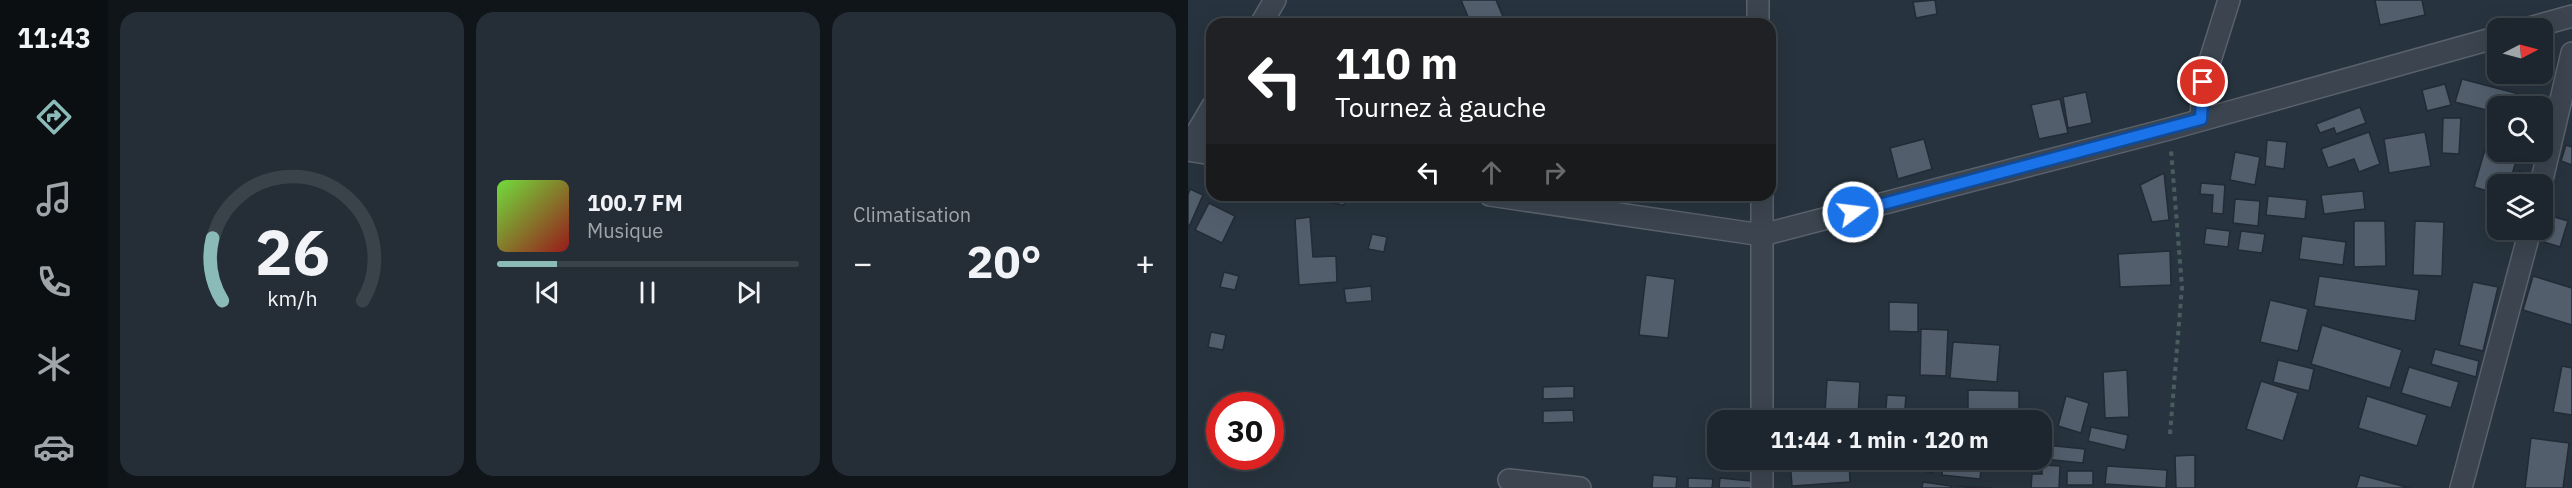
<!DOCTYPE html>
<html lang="fr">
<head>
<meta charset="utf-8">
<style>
  body { margin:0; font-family:"IBM Plex Sans",sans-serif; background:#252e36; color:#f1f3f6; height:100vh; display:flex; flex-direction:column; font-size:22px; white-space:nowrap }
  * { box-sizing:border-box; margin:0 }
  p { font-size:20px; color:#a0a5aa }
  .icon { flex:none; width:33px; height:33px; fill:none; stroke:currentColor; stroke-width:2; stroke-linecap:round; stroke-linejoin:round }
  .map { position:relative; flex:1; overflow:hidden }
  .panel { display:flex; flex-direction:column; gap:12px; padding:12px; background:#101519; width:1080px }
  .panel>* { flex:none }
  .hud { position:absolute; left:18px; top:18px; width:570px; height:183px; border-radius:18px; box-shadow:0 6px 24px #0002,0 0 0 2px #3b434a; background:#202124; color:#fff; overflow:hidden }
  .needle { width:39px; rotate:84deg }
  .buttons { position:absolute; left:1299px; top:18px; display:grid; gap:12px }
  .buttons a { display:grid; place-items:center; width:66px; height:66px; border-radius:12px; background:#1d262e; box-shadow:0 6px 24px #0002,0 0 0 2px #3b434a; font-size:30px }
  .speed { position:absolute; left:18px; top:392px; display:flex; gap:12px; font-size:30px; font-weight:700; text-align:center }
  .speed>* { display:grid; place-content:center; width:78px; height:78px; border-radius:50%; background:#1d262e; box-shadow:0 6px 24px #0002,0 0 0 2px #3b434a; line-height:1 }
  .speed .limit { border:9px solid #d22; background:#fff; color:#111 }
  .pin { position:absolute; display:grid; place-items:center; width:51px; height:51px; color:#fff; margin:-26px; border:3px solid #fff; border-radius:50%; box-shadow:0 2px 6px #0007 }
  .me { position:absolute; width:66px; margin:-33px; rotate:75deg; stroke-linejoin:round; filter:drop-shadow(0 0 4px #0008) }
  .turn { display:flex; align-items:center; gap:21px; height:126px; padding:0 30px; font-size:27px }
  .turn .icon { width:78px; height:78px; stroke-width:2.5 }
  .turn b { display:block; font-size:42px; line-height:51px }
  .lanes { display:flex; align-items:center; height:57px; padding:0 30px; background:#0003; justify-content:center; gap:30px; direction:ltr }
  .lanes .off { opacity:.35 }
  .big { font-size:45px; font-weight:700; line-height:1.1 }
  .panel .card { flex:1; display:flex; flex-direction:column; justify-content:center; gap:9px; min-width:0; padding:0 21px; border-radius:18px; background:#252e36 }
  .panel .dial { align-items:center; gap:0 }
  .dial svg { height:156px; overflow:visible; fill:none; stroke:#3b434a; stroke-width:7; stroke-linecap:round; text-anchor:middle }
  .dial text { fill:#f1f3f6; stroke:none }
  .song { display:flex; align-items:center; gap:18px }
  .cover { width:72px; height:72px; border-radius:9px; background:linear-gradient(135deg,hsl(100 70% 55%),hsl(0 70% 35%)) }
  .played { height:6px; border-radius:3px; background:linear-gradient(90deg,#8bbbb9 20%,#3b434a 20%) }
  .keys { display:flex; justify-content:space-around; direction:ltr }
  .heat { display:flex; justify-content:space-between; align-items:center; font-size:33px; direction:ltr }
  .panel .tiles { flex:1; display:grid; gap:12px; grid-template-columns:repeat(3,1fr) }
  .trip { position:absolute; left:519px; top:410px; width:345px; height:60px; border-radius:18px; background:#1d262e; box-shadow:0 6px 24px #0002,0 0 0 2px #3b434a; font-weight:700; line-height:60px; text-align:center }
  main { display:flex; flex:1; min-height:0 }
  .tabs { display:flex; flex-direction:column; width:108px; justify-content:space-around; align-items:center; background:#0c0f12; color:#a0a5aa }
  .tabs .icon { width:42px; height:42px }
  .tabs .active { color:#8bbbb9 }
  .tabs b { font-size:27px; color:#f1f3f6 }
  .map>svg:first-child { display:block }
  .building { fill:#525e6c; stroke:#222b36; stroke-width:1.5 }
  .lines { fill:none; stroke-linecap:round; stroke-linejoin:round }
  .minor-casing { stroke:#59626c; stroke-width:24 }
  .path { stroke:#495d5e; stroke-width:4; stroke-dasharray:4.5 4.5; stroke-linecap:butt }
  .minor { stroke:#3b444f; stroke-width:21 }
  .route-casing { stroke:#114b97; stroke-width:15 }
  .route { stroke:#1a73e8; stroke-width:10 }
</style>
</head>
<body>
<main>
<nav class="tabs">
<b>11:43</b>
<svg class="icon active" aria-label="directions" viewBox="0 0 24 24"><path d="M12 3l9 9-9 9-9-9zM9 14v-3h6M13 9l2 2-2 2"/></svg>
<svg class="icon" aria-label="music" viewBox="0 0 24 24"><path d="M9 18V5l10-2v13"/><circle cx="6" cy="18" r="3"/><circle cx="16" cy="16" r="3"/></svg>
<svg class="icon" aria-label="phone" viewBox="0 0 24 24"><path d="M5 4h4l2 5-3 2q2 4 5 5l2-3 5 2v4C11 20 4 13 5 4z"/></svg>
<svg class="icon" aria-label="climate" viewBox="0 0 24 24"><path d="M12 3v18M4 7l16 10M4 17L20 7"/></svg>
<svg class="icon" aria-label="car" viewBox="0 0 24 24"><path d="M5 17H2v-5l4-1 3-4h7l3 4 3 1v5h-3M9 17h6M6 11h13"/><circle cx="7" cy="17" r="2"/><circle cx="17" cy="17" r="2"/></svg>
</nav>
<section class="panel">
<div class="tiles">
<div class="card dial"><svg viewBox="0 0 100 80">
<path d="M14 69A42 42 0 1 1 86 69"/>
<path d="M14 69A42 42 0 0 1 9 37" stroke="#8bbbb9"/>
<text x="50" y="56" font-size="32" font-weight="700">26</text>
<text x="50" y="72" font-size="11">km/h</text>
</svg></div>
<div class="card">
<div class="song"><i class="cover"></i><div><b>100.7 FM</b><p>Musique</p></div></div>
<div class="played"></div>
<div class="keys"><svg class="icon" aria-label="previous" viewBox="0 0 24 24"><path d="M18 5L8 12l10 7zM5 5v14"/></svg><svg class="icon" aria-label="pause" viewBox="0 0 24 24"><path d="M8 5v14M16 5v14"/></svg><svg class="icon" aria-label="next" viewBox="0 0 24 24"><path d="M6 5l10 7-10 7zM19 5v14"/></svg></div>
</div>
<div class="card"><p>Climatisation</p>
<div class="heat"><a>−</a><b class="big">20°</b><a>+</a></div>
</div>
</div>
</section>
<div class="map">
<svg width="1384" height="488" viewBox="0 0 1384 488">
  <rect width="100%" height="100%" fill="#27333e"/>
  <g class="building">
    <path d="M273,0H308L318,24H283Z"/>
    <path d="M747,0L749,14L728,18L725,2Z"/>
    <path d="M1187,0H1234L1237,15L1192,25Z"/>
    <path d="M1274,79L1350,99L1348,106H1310V113L1267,102Z"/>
    <path d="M1257,84L1263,105L1239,111L1234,90Z"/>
    <path d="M898,92L904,123L880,128L875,97Z"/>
    <path d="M872,99L880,133L851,139L843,105Z"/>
    <path d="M1172,107L1178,123L1148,134L1146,128L1132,133L1128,124Z"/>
    <path d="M1255,118H1273L1271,154L1254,153Z"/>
    <path d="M1181,132L1192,164L1171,172L1166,159L1140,168L1133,149Z"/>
    <path d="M1237,132L1243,166L1201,173L1196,139Z"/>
    <path d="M736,139L744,169L710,179L702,148Z"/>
    <path d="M1300,139L1310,142V152H1331L1321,184H1310V194L1286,187Z"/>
    <path d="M1079,140L1099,142L1096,169L1077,166Z"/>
    <path d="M1378,145L1384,147V165L1373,161Z"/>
    <path d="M1047,152L1072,157L1067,185L1042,180Z"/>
    <path d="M1331,171L1346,176L1344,184H1326Z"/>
    <path d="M976,173L981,220L964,222L952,185Z"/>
    <path d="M1013,183L1037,185L1035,214L1024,213L1025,195L1012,194Z"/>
    <path d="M2,189L15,195L0,229V195Z"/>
    <path d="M1175,191L1177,209L1136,214L1133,195Z"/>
    <path d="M130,195H157L156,205L129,200Z"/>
    <path d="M1080,196L1119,200L1117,219L1078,215Z"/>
    <path d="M1047,199L1072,201L1070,226L1045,223Z"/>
    <path d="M21,203L47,216L34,243L7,230Z"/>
    <path d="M1363,216L1380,221L1372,247L1356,242Z"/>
    <path d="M122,217L125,257L148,256L149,282L111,285L107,219Z"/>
    <path d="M1166,221H1197L1198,266L1166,267Z"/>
    <path d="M1227,221L1256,222L1254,276L1225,275Z"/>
    <path d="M1018,228L1042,231L1040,247L1016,244Z"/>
    <path d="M1053,231L1077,234L1074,253L1050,250Z"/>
    <path d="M184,234L199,237L196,252L180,249Z"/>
    <path d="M1114,236L1158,242L1155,265L1111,259Z"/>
    <path d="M982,251L983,285L932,287L930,254Z"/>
    <path d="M36,272L51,276L47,290L32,287Z"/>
    <path d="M458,275L487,279L480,338L451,335Z"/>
    <path d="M1131,276L1231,290L1227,321L1126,306Z"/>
    <path d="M1345,276L1384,288V325L1335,310Z"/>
    <path d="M1285,282L1310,287L1295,351L1271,345Z"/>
    <path d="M183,286L184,301L158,303L156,289Z"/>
    <path d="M1082,300L1120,309L1110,351L1072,342Z"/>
    <path d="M701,302L730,303V332L701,331Z"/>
    <path d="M1134,325L1214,350L1202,388L1123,364Z"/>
    <path d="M733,329L760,330L758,376L732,375Z"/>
    <path d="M23,332L38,335L35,350L20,347Z"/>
    <path d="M765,342L812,345L809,382L762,378Z"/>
    <path d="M1247,349L1291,361L1288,377L1243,364Z"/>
    <path d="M1090,360L1126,369L1121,391L1085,382Z"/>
    <path d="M1374,366L1384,368V415L1365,412Z"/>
    <path d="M1221,367L1271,382L1263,408L1213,393Z"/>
    <path d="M939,370L941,417L917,418L915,372Z"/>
    <path d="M639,380L672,382L670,415L637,413Z"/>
    <path d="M1073,381L1110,393L1095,441L1058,429Z"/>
    <path d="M386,386V398L355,399V387Z"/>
    <path d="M780,390L831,391V411L780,410Z"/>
    <path d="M699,395L718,396L716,420H697Z"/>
    <path d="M878,396L901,403L893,433L870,426Z"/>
    <path d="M1179,396L1239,415L1229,446L1170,428Z"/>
    <path d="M385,410L386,422L355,423V411Z"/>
    <path d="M846,416H861L863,430L854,431V420H846Z"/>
    <path d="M903,427L940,435L937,450L900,441Z"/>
    <path d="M1343,438L1381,443L1375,488H1337Z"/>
    <path d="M857,445L897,449L895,463L856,459Z"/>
    <path d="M1007,455V488H988L987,456Z"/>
    <path d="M602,459H661L662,482L604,486Z"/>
    <path d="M667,459H713V466L667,462Z"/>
    <path d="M732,459H747L745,473L729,470Z"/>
    <path d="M755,459H794L792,479L754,475Z"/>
    <path d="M854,465L872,466L871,488H843L844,474H854Z"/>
    <path d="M919,466L979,470L978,488L917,484Z"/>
    <rect x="879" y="471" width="26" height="14"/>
    <path d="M465,475L489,477L488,488H464Z"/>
    <path d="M1172,475L1222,488H1168Z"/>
    <path d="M500,478L525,479L524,488H500Z"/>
    <path d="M532,478L563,481V488H531Z"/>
    <path d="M735,482L763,486V488H734Z"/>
    <path d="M770,486L804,488H770Z"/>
  </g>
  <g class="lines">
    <defs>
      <g id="minor">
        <path d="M570,0V24"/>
        <path d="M73,24L87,0"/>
        <path d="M1341,28L1384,16"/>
        <path d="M1013,119L1015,83L1041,0"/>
        <path d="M0,148L24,107"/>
        <path d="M0,150L24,154"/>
        <path d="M1353,184L1384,53"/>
        <path d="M302,195L574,235L981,129L1310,37"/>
        <path d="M574,195V420"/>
        <path d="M321,480L392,488"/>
        <path d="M574,488V459"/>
        <path d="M1273,488L1342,230"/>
      </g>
    </defs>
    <use href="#minor" class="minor-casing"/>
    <path class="path" d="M982,434L994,287L983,150"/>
    <use href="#minor" class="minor"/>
  </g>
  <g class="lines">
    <defs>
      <path id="route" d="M665,212L1013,119L1015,82"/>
    </defs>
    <use href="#route" class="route-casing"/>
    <use href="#route" class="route"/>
  </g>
</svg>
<div class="buttons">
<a><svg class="needle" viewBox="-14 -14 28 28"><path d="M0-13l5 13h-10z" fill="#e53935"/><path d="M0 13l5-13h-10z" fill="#a0a5aa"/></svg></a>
<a><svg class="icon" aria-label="search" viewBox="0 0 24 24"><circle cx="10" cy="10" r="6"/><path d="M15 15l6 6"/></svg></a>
<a><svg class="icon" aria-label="layers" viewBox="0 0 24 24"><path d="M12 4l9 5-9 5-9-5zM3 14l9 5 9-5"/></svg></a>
</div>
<div class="speed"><div class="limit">30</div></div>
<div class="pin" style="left:1015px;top:82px;background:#d93025"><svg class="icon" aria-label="arrive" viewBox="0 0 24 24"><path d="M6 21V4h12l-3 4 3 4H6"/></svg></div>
<svg class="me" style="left:665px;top:212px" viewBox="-20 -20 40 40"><circle r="17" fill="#1a73e8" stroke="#fff" stroke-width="3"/><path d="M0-11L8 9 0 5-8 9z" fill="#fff"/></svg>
<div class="trip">11:44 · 1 min · 120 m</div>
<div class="hud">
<div class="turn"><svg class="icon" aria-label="left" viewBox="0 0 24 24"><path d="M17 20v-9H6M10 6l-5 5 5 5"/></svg><div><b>110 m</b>Tournez à gauche</div></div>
<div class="lanes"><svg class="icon" aria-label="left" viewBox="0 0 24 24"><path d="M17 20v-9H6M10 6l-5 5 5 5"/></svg><svg class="icon off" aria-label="ahead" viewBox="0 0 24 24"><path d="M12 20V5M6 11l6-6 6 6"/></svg><svg class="icon off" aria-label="right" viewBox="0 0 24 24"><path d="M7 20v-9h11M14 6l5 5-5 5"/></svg></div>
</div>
</div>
</main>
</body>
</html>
